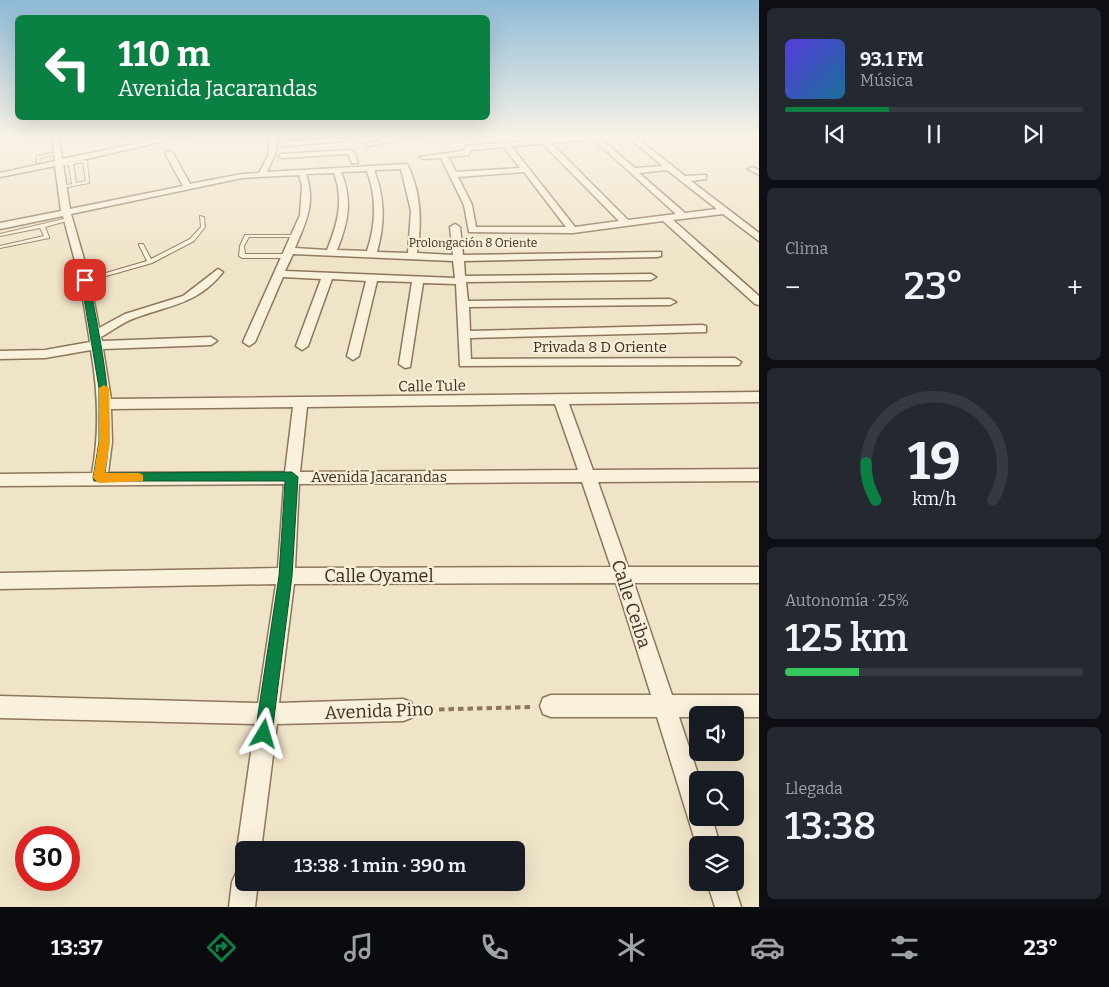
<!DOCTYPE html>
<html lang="es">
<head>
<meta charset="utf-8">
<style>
  body { margin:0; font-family:Bitter,serif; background:#242831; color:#f1f3f6; height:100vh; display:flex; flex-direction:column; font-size:19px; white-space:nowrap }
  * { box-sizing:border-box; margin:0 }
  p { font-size:16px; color:#9ea1a6 }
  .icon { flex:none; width:28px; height:28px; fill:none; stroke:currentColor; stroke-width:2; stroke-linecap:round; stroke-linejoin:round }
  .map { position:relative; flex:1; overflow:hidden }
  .sheet { display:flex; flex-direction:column; gap:8px; padding:8px; background:#0d0f14; width:350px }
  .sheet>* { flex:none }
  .top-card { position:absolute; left:15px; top:15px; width:475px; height:105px; border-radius:8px; box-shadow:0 5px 20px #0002; background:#0b8043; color:#fff; overflow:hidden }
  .controls { position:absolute; left:689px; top:706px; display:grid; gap:10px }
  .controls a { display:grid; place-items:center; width:55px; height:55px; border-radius:8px; background:#171b24; box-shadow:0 5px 20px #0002; font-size:25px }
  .speed { position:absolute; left:15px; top:826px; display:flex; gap:10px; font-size:25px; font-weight:700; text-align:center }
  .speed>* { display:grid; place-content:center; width:65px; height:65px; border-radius:50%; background:#171b24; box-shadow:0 5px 20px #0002; line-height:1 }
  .speed .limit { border:8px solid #d22; background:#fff; color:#111 }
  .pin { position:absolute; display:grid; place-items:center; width:42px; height:42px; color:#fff; margin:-21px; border-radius:10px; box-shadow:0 2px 8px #0006 }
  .me { position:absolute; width:55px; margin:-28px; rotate:7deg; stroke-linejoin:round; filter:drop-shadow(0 0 4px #0008) }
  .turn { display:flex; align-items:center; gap:18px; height:105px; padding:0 20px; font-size:22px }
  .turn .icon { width:65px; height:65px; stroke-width:2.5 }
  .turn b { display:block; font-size:35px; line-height:42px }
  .big { font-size:38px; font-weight:600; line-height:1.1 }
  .sheet .widget { flex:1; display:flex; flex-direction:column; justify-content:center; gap:8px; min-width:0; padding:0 18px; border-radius:8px; background:#242831 }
  .sheet .dial { align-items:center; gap:0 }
  .dial svg { height:130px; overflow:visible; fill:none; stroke:#363941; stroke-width:7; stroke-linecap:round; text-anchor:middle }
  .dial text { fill:#f1f3f6; stroke:none }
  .song { display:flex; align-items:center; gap:15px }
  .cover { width:60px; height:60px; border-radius:8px; background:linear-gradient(135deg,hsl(250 70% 55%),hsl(200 70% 35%)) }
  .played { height:5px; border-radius:2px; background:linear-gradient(90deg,#0b8043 35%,#363941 35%) }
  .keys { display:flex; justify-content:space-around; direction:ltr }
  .heat { display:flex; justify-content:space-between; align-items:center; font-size:28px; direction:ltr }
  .charge { height:8px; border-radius:4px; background:linear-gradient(90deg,#34c759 25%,#363941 0) }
  .trip { position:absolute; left:235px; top:841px; width:290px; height:50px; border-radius:8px; background:#171b24; box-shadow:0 5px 20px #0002; font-weight:600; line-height:50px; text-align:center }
  .menu { display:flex; height:80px; justify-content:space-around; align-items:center; background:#090b0e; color:#9ea1a6 }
  .menu .icon { width:35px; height:35px }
  .menu .on { color:#0b8043 }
  .menu b { font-size:22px; color:#f1f3f6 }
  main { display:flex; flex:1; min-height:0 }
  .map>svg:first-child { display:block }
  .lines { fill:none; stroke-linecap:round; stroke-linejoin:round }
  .service-casing { stroke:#8d765c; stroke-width:2 }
  .minor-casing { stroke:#8d765c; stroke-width:3 }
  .path { stroke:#8d765c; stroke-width:4; stroke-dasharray:5.5 4; stroke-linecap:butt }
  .service { fill:#faf1dc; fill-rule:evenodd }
  .minor { fill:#faf1dc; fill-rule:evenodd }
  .route { fill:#0b8043; stroke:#07532c }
  .slow { fill:#f59e0b }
  .labels { text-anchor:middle; stroke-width:4.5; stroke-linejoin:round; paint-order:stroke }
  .far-street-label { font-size:12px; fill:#3d2e20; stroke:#f7eed8 }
  .street-label { font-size:15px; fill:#3d2e20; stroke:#f7eed8 }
  .near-street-label { font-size:18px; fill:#3d2e20; stroke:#f7eed8 }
</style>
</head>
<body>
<main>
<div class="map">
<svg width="759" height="907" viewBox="0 0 759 907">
  <rect width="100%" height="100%" fill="#f0e4c8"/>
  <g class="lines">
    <defs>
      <g id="service">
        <path d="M58,152L59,154L40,158L39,163L36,162L37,156Z"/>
        <path d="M85,160L87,161L89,183L62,188V186L72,184L69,165L60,166H59V164ZM83,162L86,181L76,183L73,164Z"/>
        <path d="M200,216L204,217L205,227L194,241L152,263L85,282L82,280L147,261L139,245V244H143L151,259L190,239L201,227Z"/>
        <path d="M68,218L70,219V220L45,227L49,237V238L0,248V246L44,236L40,228L0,236V234Z"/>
        <path d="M245,235H296L298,236L296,237H249L244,246L245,254H287L290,256L287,258H242L239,256L240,246Z"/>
      </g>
      <g id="minor">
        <path d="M52,135H59L62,159L178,135H192L63,164L70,209L183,186L165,153L169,151L173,153L190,184L242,174L259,173L268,156L270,135H278L276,151L267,172L407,164C421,191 422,224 417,253L453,255L450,227L455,224L460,227L463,255L661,252V256L657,257L464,261L465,276L651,274L656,277L651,280L466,282L468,301L670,299L676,302L670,305L469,307L470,331L702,325L706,326V332L470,338L471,359L735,358L741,362L739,365L460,366L456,284L423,283L410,367L405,368L399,364L412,282L377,281L359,356L353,360L347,356L366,281L332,279L308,346L302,350L296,346L321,279L283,277L255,342L249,346L243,342L300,215L302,186L299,175L242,178L71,214L90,280L99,328L125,314L183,296L218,269L223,272C198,304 170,305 135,318C123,322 112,331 101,337L102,341L211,337L217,341L211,345L103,349L111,399L759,392V402L569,404L593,470L759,469V481L598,482L628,567H759V583H634L672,695H759V717H679L700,780H698V818H712L720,845H698V850L657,717H551L543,714L540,706L543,698L551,695H651L616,583L294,584L279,703L403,699L411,702L414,710L411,718L403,721L277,724L261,850H244V860L240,859L237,850L255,724L0,718V696L258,703L276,584L0,589V573L278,568L284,484L0,486V474L92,473C100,431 98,392 91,350L45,358L0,359V351L45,350L90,342L80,280L63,216L0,229V223L61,211L55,166L0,177V173L55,161ZM401,169L411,211L408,253L377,252C385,223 385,198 374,170ZM367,171C377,198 376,224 367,251L337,250C348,223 353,200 341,172ZM334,173C344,200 338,223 327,250L295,248C306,222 316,203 306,174ZM293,254L453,261L455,278L285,271ZM555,404L578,470L300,472L307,407ZM293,407L285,472L108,473L112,442L111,409ZM582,482L611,567L295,568L299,484Z"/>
        <path d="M404,135H419L368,146L364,144Z"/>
        <path d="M490,135L479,138L475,136L476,135Z"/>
        <path d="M596,135L635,168L663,166L625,135H633L685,176L706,175V179L691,181L759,233V241L723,214L673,220L759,296V305L755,304L663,221L573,233L469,232L464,205L441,158L423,159L419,157L463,151L467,146L536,140L539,137L546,139ZM593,139L676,214L628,220L551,143ZM543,144L619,221L575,227L511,146ZM504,147L520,168L456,172L448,157L469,155L470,150ZM667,170L717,209L685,213L639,173ZM524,172L566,227H476L472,205L458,177Z"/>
        <path d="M346,137L343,141L283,146L279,144L283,142Z"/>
        <path d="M350,150L354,152L358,163H352L348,154L282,158L278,156L282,154Z"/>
        <path d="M752,167L759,170V175L748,169Z"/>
        <path d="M244,870V882H258L255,907H229L232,882L236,873Z"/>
        <path d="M707,882H733L741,907H715Z"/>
      </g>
    </defs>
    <use href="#service" class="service-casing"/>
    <use href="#minor" class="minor-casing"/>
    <path class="path" d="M420,710L534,707"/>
    <use href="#service" class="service"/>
    <use href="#minor" class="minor"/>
  </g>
  <linearGradient id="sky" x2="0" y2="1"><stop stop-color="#8fbad6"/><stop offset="0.52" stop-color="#f8f3e6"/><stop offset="1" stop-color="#f8f3e6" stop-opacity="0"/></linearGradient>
  <rect width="759" height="262" fill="url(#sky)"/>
  <path class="route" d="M85,278L89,280C101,347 116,405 105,473L292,472L298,477L292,576L272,734L270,740L264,742L258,740L255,734L279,576L285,481H94L93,478L99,442V388L81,280Z"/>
  <path class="slow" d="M104,385L109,388L110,442L105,473H139L143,475V481L99,483L93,478L99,442V388Z"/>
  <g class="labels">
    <g class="far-street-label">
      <text x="473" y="247">Prolongación 8 Oriente</text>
    </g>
    <g class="street-label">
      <text x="600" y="352">Privada 8 D Oriente</text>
      <text transform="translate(432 386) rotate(-1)" y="5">Calle Tule</text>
      <text x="379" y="482">Avenida Jacarandas</text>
    </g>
    <g class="near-street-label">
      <text x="379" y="582">Calle Oyamel</text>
      <text transform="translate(631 604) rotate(72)" y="6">Calle Ceiba</text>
      <text transform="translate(379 711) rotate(-2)" y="6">Avenida Pino</text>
    </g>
  </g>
</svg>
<div class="controls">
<a><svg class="icon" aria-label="sound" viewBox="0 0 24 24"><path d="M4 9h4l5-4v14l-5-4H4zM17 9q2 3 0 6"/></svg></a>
<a><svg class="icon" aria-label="search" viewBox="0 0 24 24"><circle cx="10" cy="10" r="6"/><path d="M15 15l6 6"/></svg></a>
<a><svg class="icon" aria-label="layers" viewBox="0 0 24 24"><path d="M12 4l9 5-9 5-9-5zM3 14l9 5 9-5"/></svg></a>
</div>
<div class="speed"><div class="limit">30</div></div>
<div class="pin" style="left:85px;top:280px;background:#d93025"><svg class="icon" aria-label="arrive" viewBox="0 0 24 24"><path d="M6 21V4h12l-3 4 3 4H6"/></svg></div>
<svg class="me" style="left:264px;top:734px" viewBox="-20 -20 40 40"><path d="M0-17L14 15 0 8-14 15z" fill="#0b8043" stroke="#fff" stroke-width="4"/></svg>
<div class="trip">13:38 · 1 min · 390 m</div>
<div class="top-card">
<div class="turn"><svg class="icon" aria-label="left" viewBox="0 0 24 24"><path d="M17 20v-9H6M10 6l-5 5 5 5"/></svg><div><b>110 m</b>Avenida Jacarandas</div></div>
</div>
</div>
<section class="sheet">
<div class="widget">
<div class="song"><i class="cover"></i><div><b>93.1 FM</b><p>Música</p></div></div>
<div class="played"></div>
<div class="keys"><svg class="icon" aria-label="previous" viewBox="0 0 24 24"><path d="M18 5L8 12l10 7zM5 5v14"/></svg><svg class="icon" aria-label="pause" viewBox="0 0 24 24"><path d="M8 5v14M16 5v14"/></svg><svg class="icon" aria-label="next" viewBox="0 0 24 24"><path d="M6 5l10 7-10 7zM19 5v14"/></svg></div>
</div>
<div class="widget"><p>Clima</p>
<div class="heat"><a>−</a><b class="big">23°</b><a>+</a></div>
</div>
<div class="widget dial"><svg viewBox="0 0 100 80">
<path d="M14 69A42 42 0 1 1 86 69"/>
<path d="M14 69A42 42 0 0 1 8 46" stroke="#0b8043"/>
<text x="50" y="56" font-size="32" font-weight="700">19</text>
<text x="50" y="72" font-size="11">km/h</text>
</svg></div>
<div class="widget"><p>Autonomía · 25%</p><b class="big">125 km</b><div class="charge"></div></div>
<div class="widget"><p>Llegada</p><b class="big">13:38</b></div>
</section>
</main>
<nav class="menu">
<b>13:37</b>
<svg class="icon on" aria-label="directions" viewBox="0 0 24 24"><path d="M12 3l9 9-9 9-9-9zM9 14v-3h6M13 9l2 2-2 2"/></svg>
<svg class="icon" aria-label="music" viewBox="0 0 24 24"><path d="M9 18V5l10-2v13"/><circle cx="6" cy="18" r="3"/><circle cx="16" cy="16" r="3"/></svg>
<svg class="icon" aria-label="phone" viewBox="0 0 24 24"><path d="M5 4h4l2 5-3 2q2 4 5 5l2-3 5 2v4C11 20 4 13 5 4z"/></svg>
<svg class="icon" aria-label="climate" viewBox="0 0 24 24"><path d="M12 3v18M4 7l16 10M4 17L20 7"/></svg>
<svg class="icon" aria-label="car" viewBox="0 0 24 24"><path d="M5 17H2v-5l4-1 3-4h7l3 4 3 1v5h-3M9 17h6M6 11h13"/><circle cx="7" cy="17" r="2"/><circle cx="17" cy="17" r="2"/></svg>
<svg class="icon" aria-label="filters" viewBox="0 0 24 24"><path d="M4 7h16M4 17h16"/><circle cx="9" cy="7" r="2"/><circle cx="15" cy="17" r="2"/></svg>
<b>23°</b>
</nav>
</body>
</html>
